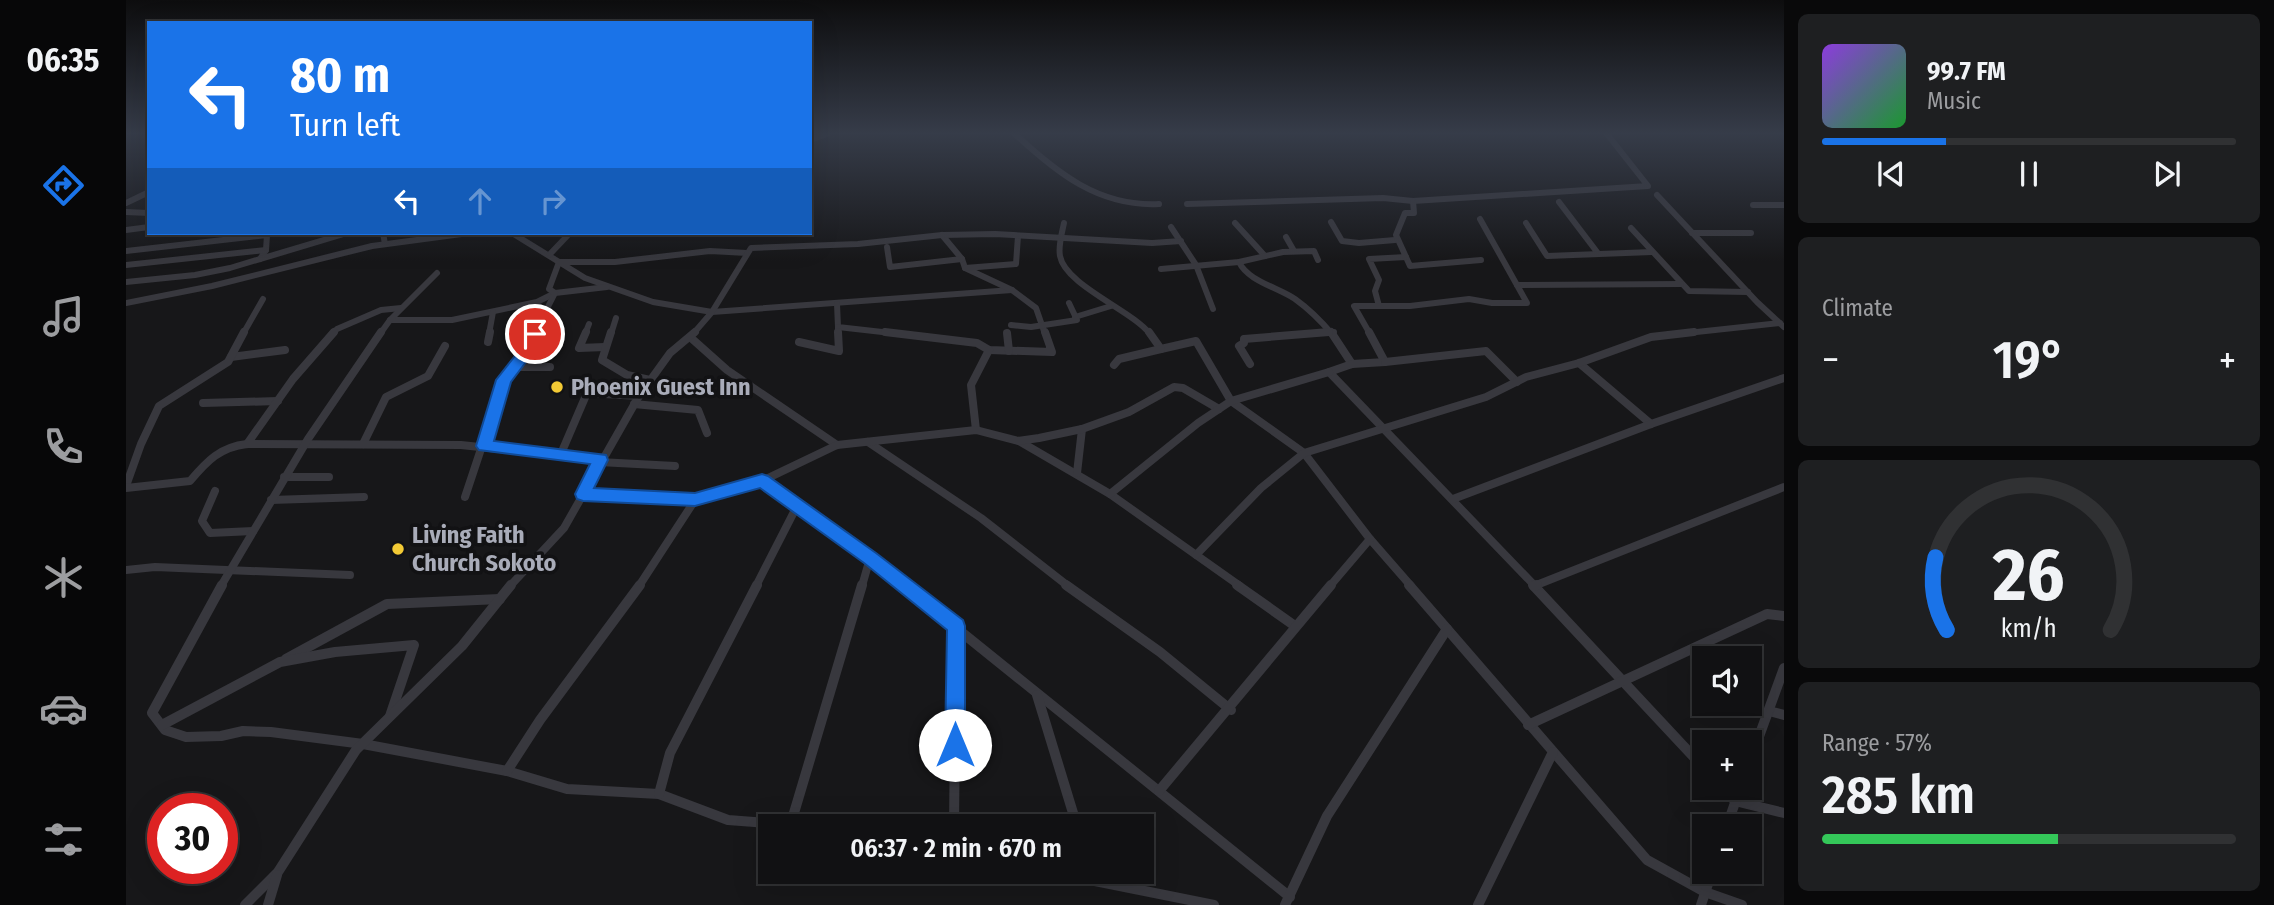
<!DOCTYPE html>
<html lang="en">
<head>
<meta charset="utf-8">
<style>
  body { margin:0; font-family:"Fira Sans Condensed",sans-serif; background:#1e1f21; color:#f1f3f6; height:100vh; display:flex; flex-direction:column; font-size:26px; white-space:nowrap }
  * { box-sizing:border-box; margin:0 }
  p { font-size:23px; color:#9c9da0 }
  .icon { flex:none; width:38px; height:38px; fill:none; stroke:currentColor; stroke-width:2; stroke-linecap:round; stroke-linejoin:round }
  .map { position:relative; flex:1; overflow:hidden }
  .side { display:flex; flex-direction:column; gap:14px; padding:14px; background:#09090a; width:490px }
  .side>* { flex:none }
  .top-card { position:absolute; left:21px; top:21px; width:665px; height:214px; border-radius:0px; box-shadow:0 7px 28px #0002,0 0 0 2px #303133; background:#1a73e8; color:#fff; overflow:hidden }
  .fabs { position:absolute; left:1566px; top:646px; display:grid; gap:14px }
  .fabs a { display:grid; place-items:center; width:70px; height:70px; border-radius:0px; background:#111113; box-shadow:0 7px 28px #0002,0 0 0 2px #303133; font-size:35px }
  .speed { position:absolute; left:21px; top:793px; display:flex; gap:14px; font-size:35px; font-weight:700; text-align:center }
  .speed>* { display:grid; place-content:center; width:91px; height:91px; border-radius:50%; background:#111113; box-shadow:0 7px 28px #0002,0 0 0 2px #303133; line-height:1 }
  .speed .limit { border:10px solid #d22; background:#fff; color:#111 }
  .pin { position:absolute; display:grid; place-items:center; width:60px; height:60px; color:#fff; margin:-30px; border:4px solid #fff; border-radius:50%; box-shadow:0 2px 7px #0007 }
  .me { position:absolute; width:77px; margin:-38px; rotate:0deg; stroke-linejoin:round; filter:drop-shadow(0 0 5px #0008) }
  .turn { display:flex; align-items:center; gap:24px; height:147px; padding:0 28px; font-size:32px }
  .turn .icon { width:91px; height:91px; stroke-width:2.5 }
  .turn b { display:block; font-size:49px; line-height:60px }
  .lanes { display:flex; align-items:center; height:66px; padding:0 28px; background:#0003; justify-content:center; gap:35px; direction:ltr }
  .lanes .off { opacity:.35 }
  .big { font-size:52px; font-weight:600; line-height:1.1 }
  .side .widget { flex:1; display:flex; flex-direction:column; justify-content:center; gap:10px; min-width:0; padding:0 24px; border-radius:10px; background:#1e1f21 }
  .side .dial { align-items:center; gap:0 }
  .dial svg { height:182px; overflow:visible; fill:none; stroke:#303133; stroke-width:7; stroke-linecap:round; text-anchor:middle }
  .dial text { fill:#f1f3f6; stroke:none }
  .song { display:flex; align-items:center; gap:21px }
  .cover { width:84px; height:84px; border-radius:10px; background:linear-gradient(135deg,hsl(270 70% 55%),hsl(130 70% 35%)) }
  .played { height:7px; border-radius:4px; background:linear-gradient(90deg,#1a73e8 30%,#303133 30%) }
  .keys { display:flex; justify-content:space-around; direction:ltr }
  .heat { display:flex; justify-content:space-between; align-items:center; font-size:38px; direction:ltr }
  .charge { height:10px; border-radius:5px; background:linear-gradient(90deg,#34c759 57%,#303133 0) }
  .trip { position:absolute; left:632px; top:814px; width:396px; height:70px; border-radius:0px; background:#111113; box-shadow:0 7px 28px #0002,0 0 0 2px #303133; font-weight:600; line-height:70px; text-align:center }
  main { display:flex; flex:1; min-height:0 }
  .tab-bar { display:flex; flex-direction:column; width:126px; justify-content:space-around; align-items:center; background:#070708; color:#9c9da0 }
  .tab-bar .icon { width:49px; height:49px }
  .tab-bar .current { color:#1a73e8 }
  .tab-bar b { font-size:32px; color:#f1f3f6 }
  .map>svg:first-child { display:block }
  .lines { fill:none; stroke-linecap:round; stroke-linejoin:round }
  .street-far2 { stroke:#38383e; stroke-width:6 }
  .street-far1 { stroke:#38383e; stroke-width:8 }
  .street { stroke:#38383e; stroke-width:10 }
  .route { fill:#1a73e8; stroke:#114b97; stroke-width:2 }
  .poi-dot { fill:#f3ca35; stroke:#121214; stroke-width:2.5 }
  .labels { text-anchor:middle; stroke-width:7; stroke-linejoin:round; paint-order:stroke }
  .poi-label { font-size:24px; font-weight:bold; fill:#a9acb9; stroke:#121214; text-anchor:start }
</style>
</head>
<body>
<main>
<nav class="tab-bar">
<b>06:35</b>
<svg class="icon current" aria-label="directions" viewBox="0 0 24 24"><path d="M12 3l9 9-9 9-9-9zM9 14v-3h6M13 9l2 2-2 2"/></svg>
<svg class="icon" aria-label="music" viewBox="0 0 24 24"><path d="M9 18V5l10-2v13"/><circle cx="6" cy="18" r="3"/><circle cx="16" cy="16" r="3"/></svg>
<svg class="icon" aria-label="phone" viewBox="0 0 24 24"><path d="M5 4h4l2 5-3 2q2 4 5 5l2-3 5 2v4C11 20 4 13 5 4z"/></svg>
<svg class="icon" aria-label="climate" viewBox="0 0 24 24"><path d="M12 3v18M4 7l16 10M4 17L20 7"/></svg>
<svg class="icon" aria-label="car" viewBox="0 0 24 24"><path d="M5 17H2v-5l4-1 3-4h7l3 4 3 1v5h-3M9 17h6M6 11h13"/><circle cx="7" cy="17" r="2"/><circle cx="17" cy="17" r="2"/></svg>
<svg class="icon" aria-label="filters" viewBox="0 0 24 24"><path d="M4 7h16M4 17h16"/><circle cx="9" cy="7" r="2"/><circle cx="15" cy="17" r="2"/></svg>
</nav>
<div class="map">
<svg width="1658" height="905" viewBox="0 0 1658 905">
  <rect width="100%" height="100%" fill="#171719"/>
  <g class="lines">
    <g class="street-far2">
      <path d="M889,134C931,173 973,207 1033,204"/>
      <path d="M684,140L701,134"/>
      <path d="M1531,195L1631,302L1658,327"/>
      <path d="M1433,202L1471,252"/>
      <path d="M0,203L23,192"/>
      <path d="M1061,204L1257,198L1287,201L1522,186L1481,134"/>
      <path d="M1627,205H1658"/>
      <path d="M0,212L23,213"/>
      <path d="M1205,222L1216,241L1233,243L1269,240"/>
      <path d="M938,223C936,233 932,246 934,256C939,285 1007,311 1024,334"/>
      <path d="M1109,223L1139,256"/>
      <path d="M1400,223L1421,256L1526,252"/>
      <path d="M1045,227L1070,265L1087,309"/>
      <path d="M1505,228L1563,291L1622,292"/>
      <path d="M0,230L23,227"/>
      <path d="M257,233L259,244"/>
      <path d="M386,233L459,278L527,302L586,312L886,290"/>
      <path d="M1566,233H1625"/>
      <path d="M816,235L836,259L839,268L886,290L910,308L919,334"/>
      <path d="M1160,237L1168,251"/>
      <path d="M761,247L764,267L836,259"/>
      <path d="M0,251L141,235L140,250L134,259"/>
      <path d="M424,254L443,234"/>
      <path d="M1280,257L1284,266L1355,260"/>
      <path d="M1113,262C1122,281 1151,287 1169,299C1183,309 1195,321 1206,334"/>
      <path d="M0,265L140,250"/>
      <path d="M839,268L890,264L892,236"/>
      <path d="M1035,269L1113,262L1157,252L1188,251L1192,260"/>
      <path d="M0,282L69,275L104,268L221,233"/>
      <path d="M1391,285L1555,284"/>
      <path d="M0,303L86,286L246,246L343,233"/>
      <path d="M711,304L712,327L774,334"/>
      <path d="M1253,306L1249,291L1253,280L1243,259L1280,257L1270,235L1279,213H1288L1287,201"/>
      <path d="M949,317L985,306"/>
      <path d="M264,320H326L411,302L429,293L481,287"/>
      <path d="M885,325L905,327L951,320L943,303"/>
      <path d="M712,327V334"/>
      <path d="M117,334L137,299"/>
      <path d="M206,334L211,329L255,310L275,308"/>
      <path d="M254,334L264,320L311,273"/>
      <path d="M363,334L367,312"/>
      <path d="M408,334L429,293L423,289L433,262H489L584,251L621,253"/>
      <path d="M459,334L463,324"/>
      <path d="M485,334L490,318"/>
      <path d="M567,334L586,312L625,248L732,244L816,235L869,234L1026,243L1055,241"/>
      <path d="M1181,334L1208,332"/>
      <path d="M1244,334L1228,306H1284L1343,299L1366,303H1401L1354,219"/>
      <path d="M1552,334L1654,323"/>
    </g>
    <g class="street-far1">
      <path d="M460,332L453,348L479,347"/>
      <path d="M485,332L476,360L501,375L524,380"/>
      <path d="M759,332L851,343L863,350L926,352L919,332"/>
      <path d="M1023,332L1035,349L1070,341L1105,401L1178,453L1244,539L1285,586"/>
      <path d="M1205,332L1226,364"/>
      <path d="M1243,332L1259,362L1226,364L1203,372L1409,586"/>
      <path d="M881,333L883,351"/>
      <path d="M564,337L601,370L711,445"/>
      <path d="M362,342L364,332"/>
      <path d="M673,342L713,351L712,332"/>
      <path d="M105,357L159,350"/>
      <path d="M1259,362L1360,351L1391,382"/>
      <path d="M1453,363L1525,424"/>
      <path d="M1124,364L1113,346L1118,343V339L1203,332"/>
      <path d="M988,365L993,359L1035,349"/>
      <path d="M388,367H424"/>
      <path d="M77,403L152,401"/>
      <path d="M508,404L572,410L581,433"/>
      <path d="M850,430L845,385L863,350"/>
      <path d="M893,441L984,494L1114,586"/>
      <path d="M742,442L855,518L942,586"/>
      <path d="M121,444L167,379L208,332"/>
      <path d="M237,444L260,397L302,376L319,346"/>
      <path d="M434,456L461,393L513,396"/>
      <path d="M473,462L549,466"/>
      <path d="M951,473L956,429"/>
      <path d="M158,477H203"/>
      <path d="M636,481L779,586"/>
      <path d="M0,486L15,444L33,406L102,362L118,332"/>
      <path d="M0,488L64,481C81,461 94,447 121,444L335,445L474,460"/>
      <path d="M89,491L76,521L84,533L127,531"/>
      <path d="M457,494L569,500L636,481L711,445L850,430L892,441L913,438L956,429L1003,412L1048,387L1057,388L1093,409"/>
      <path d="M984,494L1072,423L1105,401L1203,372"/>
      <path d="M339,497L378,380L398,354L409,332"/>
      <path d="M1327,499L1525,424L1658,378"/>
      <path d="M145,500L238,497"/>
      <path d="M1070,555L1135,488L1178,453L1360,397L1400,377L1453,363L1525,337L1568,332"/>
      <path d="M0,570L29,567L224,575"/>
      <path d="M95,586L182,439L255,332"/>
      <path d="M384,586L438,528L513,396L544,353L569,332"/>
      <path d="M513,586L569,500"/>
      <path d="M630,586L671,506"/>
      <path d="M736,586L744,558"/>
      <path d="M1204,586L1244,539"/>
      <path d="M1408,586L1658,487"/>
    </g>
    <g class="street">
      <path d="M96,585L26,713L39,730L60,737L95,736L117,731L145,732L237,744L381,771L441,789L533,794L602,820L678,826"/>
      <path d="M777,585L1164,897"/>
      <path d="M940,585L1034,652L1105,710"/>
      <path d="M1111,585L1169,626"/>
      <path d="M1283,585L1521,860L1579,892L1616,905"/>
      <path d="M1407,585L1578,768"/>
      <path d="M1408,586L1411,585"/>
      <path d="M160,659L261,604L374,599"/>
      <path d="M911,695L951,826"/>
      <path d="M1643,711L1658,715"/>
      <path d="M36,725L154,662L209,652L288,645L264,716"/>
      <path d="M1402,725L1641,614L1658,616"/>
      <path d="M1624,761L1658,668"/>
      <path d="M381,771L414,720L514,585"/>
      <path d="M1597,788L1609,801L1658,813"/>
      <path d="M1033,791L1205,585"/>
      <path d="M533,794L544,753L631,585"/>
      <path d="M665,823L736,585"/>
      <path d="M828,826L830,626"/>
      <path d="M1601,826L1614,788"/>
      <path d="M924,872L1088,905"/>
      <path d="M119,905L152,872L230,750L336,646L385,585"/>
      <path d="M142,905L151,875"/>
      <path d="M1159,905L1201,816L1321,629"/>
      <path d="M1352,905L1427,752"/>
      <path d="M1575,905L1586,872"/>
    </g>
  </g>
  <linearGradient id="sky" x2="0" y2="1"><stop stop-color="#0d0d0e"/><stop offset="0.51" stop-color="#363c49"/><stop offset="1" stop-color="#363c49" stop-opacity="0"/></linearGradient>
  <rect width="1658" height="261" fill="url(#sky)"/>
  <path class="route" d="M409,329L416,334L403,358L385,382L368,441L480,455L482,460L468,488L569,493L636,474L642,476L750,553L837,620L839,626V745L836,752L829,755L822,752L819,745L821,630L738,563L634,488L569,506L457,501L451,499L449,494L464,464L353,450L350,446L370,380L392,352L404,330Z"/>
  <g class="poi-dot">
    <circle cx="431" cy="387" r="7"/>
    <circle cx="272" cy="549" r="7"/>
  </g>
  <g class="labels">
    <g class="poi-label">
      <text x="445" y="395">Phoenix Guest Inn</text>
      <text x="286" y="543">Living Faith<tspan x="286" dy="28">Church Sokoto</tspan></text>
    </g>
  </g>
</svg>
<div class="fabs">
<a><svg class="icon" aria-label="sound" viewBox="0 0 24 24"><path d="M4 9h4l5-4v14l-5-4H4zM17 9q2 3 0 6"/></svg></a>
<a>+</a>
<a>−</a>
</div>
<div class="speed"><div class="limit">30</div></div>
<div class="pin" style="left:409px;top:334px;background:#d93025"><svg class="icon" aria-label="arrive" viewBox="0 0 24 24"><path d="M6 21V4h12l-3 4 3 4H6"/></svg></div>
<svg class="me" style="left:829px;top:745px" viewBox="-20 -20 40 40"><circle r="19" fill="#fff"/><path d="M0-13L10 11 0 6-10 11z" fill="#1a73e8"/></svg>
<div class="trip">06:37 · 2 min · 670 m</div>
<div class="top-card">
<div class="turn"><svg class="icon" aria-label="left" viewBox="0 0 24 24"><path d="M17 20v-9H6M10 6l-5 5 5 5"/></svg><div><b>80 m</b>Turn left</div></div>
<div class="lanes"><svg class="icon" aria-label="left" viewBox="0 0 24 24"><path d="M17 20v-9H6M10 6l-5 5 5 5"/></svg><svg class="icon off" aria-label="ahead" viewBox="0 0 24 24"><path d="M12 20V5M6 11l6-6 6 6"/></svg><svg class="icon off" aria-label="right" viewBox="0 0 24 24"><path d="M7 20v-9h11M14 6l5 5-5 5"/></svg></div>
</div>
</div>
<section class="side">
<div class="widget">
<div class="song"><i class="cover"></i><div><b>99.7 FM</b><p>Music</p></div></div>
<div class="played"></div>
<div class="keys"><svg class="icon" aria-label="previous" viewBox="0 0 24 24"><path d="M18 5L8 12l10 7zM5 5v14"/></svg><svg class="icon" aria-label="pause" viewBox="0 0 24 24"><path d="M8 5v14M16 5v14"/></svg><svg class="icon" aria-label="next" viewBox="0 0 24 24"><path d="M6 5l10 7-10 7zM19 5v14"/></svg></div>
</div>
<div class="widget"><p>Climate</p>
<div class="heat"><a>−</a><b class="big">19°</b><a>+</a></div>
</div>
<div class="widget dial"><svg viewBox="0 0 100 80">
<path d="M14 69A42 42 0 1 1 86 69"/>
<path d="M14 69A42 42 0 0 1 9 37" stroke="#1a73e8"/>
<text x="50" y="56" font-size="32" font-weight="700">26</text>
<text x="50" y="72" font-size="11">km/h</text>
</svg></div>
<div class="widget"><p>Range · 57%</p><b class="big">285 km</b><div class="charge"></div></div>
</section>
</main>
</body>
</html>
